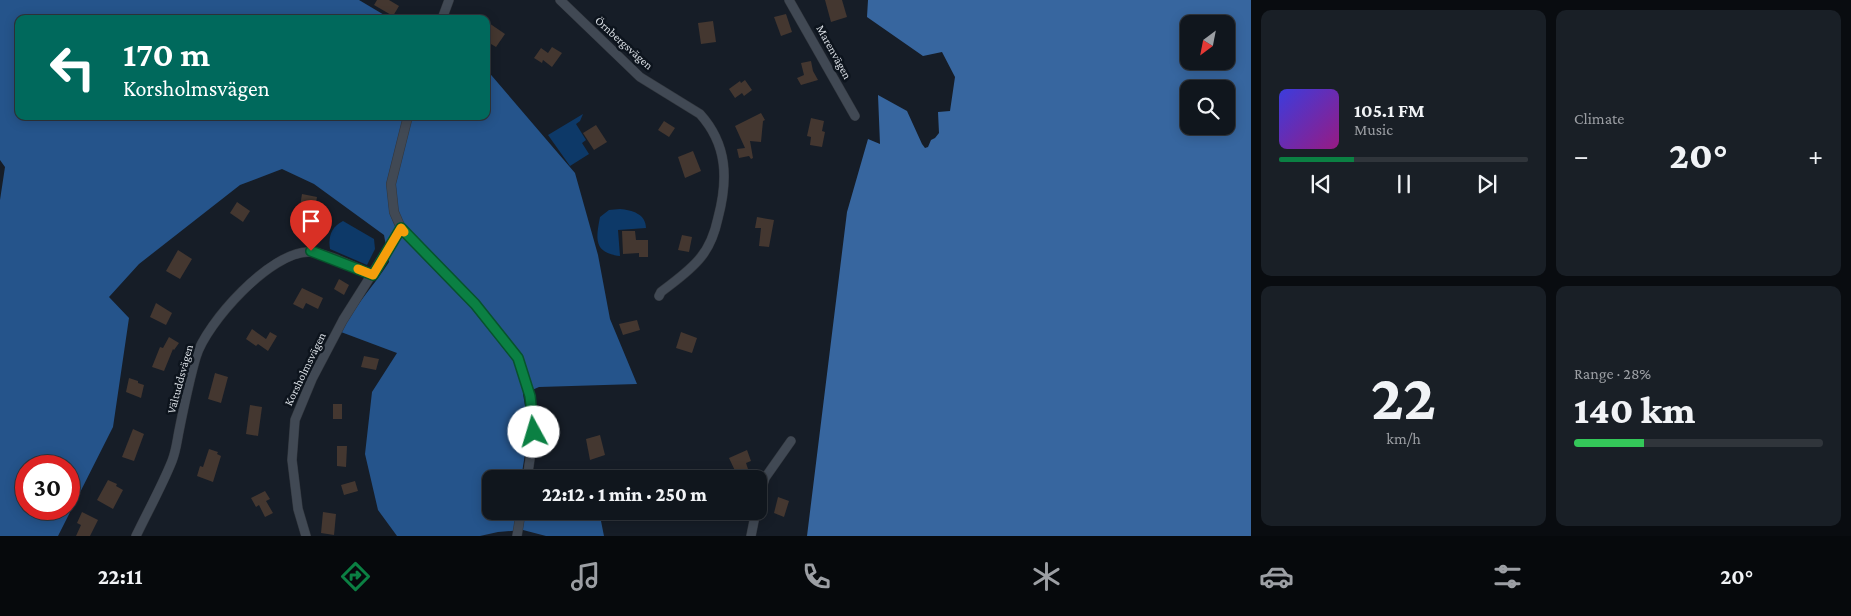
<!DOCTYPE html>
<html lang="en">
<head>
<meta charset="utf-8">
<style>
  body { margin:0; font-family:"Crimson Pro",serif; background:#191f26; color:#f1f3f6; height:100vh; display:flex; flex-direction:column; font-size:19px; white-space:nowrap }
  * { box-sizing:border-box; margin:0 }
  p { font-size:16px; color:#9c9fa4 }
  .icon { flex:none; width:28px; height:28px; fill:none; stroke:currentColor; stroke-width:2; stroke-linecap:round; stroke-linejoin:round }
  .map { position:relative; flex:1; overflow:hidden }
  .drawer { display:flex; flex-direction:column; gap:10px; padding:10px; background:#090c10; width:600px }
  .drawer>* { flex:none }
  .guide { position:absolute; left:15px; top:15px; width:475px; height:105px; border-radius:10px; box-shadow:0 2px 12px #0003,0 0 0 1px #30353b; background:#00695c; color:#fff; overflow:hidden }
  .needle { width:32px; rotate:212deg }
  .controls { position:absolute; left:1180px; top:15px; display:grid; gap:10px }
  .controls a { display:grid; place-items:center; width:55px; height:55px; border-radius:10px; background:#10161d; box-shadow:0 2px 12px #0003,0 0 0 1px #30353b; font-size:25px }
  .speed { position:absolute; left:15px; top:455px; display:flex; gap:10px; font-size:25px; font-weight:700; text-align:center }
  .speed>* { display:grid; place-content:center; width:65px; height:65px; border-radius:50%; background:#10161d; box-shadow:0 2px 12px #0003,0 0 0 1px #30353b; line-height:1 }
  .speed .limit { border:8px solid #d22; background:#fff; color:#111 }
  .pin { position:absolute; display:grid; place-items:center; width:42px; height:42px; color:#fff; margin:-51px -21px; border-radius:50% 50% 50% 0; rotate:-45deg; box-shadow:0 0 5px #0007 }
  .pin .icon { rotate:45deg }
  .me { position:absolute; width:55px; margin:-28px; rotate:354deg; stroke-linejoin:round; filter:drop-shadow(0 0 4px #0008) }
  .turn { display:flex; align-items:center; gap:18px; height:105px; padding:0 25px; font-size:22px }
  .turn .icon { width:65px; height:65px; stroke-width:2.5 }
  .turn b { display:block; font-size:35px; line-height:42px }
  .big { font-size:38px; font-weight:800; line-height:1.1 }
  .drawer .widget { flex:1; display:flex; flex-direction:column; justify-content:center; gap:8px; min-width:0; padding:0 18px; border-radius:10px; background:#191f26 }
  .drawer .dial { align-items:center; gap:0 }
  .dial b { font-size:65px; line-height:1 }
  .song { display:flex; align-items:center; gap:15px }
  .cover { width:60px; height:60px; border-radius:8px; background:linear-gradient(135deg,hsl(240 70% 55%),hsl(310 70% 35%)) }
  .played { height:5px; border-radius:2px; background:linear-gradient(90deg,#0b8043 30%,#30353b 30%) }
  .keys { display:flex; justify-content:space-around; direction:ltr }
  .heat { display:flex; justify-content:space-between; align-items:center; font-size:28px; direction:ltr }
  .charge { height:8px; border-radius:4px; background:linear-gradient(90deg,#34c759 28%,#30353b 0) }
  .drawer .tiles { flex:1; display:grid; gap:10px; grid-template-columns:repeat(2,1fr) }
  .trip { position:absolute; left:482px; top:470px; width:285px; height:50px; border-radius:10px; background:#10161d; box-shadow:0 2px 12px #0003,0 0 0 1px #30353b; font-weight:800; line-height:50px; text-align:center }
  .menu { display:flex; height:80px; justify-content:space-around; align-items:center; background:#06090c; color:#9c9fa4 }
  .menu .icon { width:35px; height:35px }
  .menu .active { color:#0b8043 }
  .menu b { font-size:22px; color:#f1f3f6 }
  main { display:flex; flex:1; min-height:0 }
  .map>svg:first-child { display:block }
  .green { fill:#0d3968 }
  .forest { fill:#25548b; fill-rule:evenodd }
  .water { fill:#37669f; fill-rule:evenodd }
  .building { fill:#443730 }
  .lines { fill:none; stroke-linecap:round; stroke-linejoin:round }
  .street-casing { stroke:#32373e; stroke-width:10 }
  .street { stroke:#414954; stroke-width:9 }
  .route-casing { stroke:#07532c; stroke-width:12 }
  .route { stroke:#0b8043; stroke-width:9 }
  .slow { stroke:#f59e0b; stroke-width:9 }
  .labels { text-anchor:middle; stroke-width:5; stroke-linejoin:round; paint-order:stroke }
  .street-label { font-size:12px; fill:#d8dde3; stroke:#0d141d }
</style>
</head>
<body>
<main>
<div class="map">
<svg width="1251" height="536" viewBox="0 0 1251 536">
  <rect width="100%" height="100%" fill="#161d27"/>
  <g class="green">
    <path d="M583,114L580,121L576,124L586,140L582,143L589,154L570,166L548,135Z"/>
    <path d="M620,209C632,210 646,214 646,228L618,230L620,256C593,253 596,238 600,217L609,210Z"/>
    <path d="M343,221L374,239L375,249L367,265L330,249C328,237 331,227 343,221Z"/>
  </g>
  <path class="forest" d="M0,0H359L391,19H19V116H486V69L575,173L598,255L610,319L637,384L539,387L523,394L529,429L521,479H491V511H591L600,516L604,536H546L523,530L498,532L480,536H397L378,510L365,454L372,392L397,353L341,332C354,306 374,286 389,262L384,235L314,184L282,169L240,185L139,264L109,297L129,318L113,427L58,536H0V200L5,167L0,160ZM26,466H69V509H26Z"/>
  <path class="water" d="M868,0H1251V536H807L847,212L868,139L880,144L878,95L907,111L922,144L925,148L928,147L931,140L935,138L939,133L938,112L950,111L955,77L942,52L923,56L867,17ZM1189,24H1226V61H1189ZM1189,89H1226V126H1189Z"/>
  <g class="building">
    <path d="M377,0H389L399,6L393,16L374,5Z"/>
    <path d="M825,0H842L847,17L831,22Z"/>
    <path d="M786,14L792,32L781,36L774,17Z"/>
    <path d="M486,21L505,34L496,47L486,41Z"/>
    <path d="M713,21L716,42L701,44L698,23Z"/>
    <path d="M552,47L562,53L552,67L543,60L542,63L534,58L541,48L548,53Z"/>
    <path d="M811,61L813,71L818,80L801,85L797,78L804,75L801,63Z"/>
    <path d="M745,80L752,90L744,96L742,93L735,98L729,89L740,81L741,83Z"/>
    <path d="M761,113L765,120L763,121L761,142L750,141L753,158L751,159L749,156L739,158L737,149L745,148L735,126Z"/>
    <path d="M811,118L824,121L822,131L825,132L822,147L810,145L811,137L807,136Z"/>
    <path d="M664,121L675,128L669,137L658,130Z"/>
    <path d="M596,125L607,142L594,150L583,133Z"/>
    <path d="M693,151L701,171L685,178L678,157Z"/>
    <path d="M302,194L317,197L314,215L299,213Z"/>
    <path d="M237,202L250,211L243,222L230,213Z"/>
    <path d="M757,217L774,220L769,247L759,246L761,228H755Z"/>
    <path d="M622,231H635L636,240H648V257H639V253L623,254Z"/>
    <path d="M682,235L692,237L689,252L678,250Z"/>
    <path d="M178,250L192,259L180,279L166,271Z"/>
    <path d="M339,279L349,285L344,295L334,289Z"/>
    <path d="M302,288L323,298L318,309L306,303L303,309L293,304Z"/>
    <path d="M156,303L172,313L166,325L150,317Z"/>
    <path d="M637,320L640,330L623,335L619,324Z"/>
    <path d="M252,329L266,339L270,332L277,336L268,351L258,344L256,346L246,339Z"/>
    <path d="M681,332L697,338L692,353L676,348Z"/>
    <path d="M169,337L179,343L174,350L173,349L164,371L152,367L160,347L163,348Z"/>
    <path d="M364,356L379,359L376,370L361,367Z"/>
    <path d="M215,373L228,377L221,403L208,399Z"/>
    <path d="M129,378L138,381V383L144,385L141,398L126,392Z"/>
    <rect x="333" y="404" width="9" height="15"/>
    <path d="M250,405L262,407L258,436L246,434Z"/>
    <path d="M133,429L144,434L134,461L122,457Z"/>
    <path d="M600,435L605,455L590,460L586,439Z"/>
    <path d="M337,446H347L346,467L337,466Z"/>
    <path d="M209,449L218,452L217,454L221,456L213,482L197,476L200,466L203,467Z"/>
    <path d="M747,450L751,461L746,463L749,472L738,477L729,458Z"/>
    <path d="M108,480L117,484L116,486L123,490L113,509L97,500Z"/>
    <path d="M355,481L358,491L344,495L341,485Z"/>
    <path d="M265,491L270,499L266,501L273,513L265,517L259,505L256,507L251,498Z"/>
    <path d="M778,497L789,501L784,517L774,513Z"/>
    <path d="M82,512L98,520L90,536H76L81,525L77,523Z"/>
    <path d="M323,512L336,514L334,535L321,533Z"/>
  </g>
  <g class="lines">
    <defs>
      <g id="street">
        <path d="M560,0L640,77L700,114C728,145 728,180 718,218C715,232 710,246 701,257C690,271 675,281 661,292L659,296"/>
        <path d="M789,0L855,116"/>
        <path d="M442,19L449,0"/>
        <path d="M408,116L391,184L394,212L401,228L475,304L518,358L530,396L534,432L527,479"/>
        <path d="M759,497L765,478L791,441"/>
        <path d="M136,536C148,511 162,486 172,461C176,451 177,441 179,431C184,406 189,381 196,357C206,323 271,251 309,252C325,252 356,268 373,275"/>
        <path d="M306,536L298,509L292,460L295,420L312,379L343,320L401,228"/>
        <path d="M517,536L521,511"/>
        <path d="M751,536L756,511"/>
      </g>
    </defs>
    <use href="#street" class="street-casing"/>
    <use href="#street" class="street"/>
  </g>
  <g class="lines">
    <defs>
      <path id="route" d="M311,251L373,275L401,228L475,304L518,358L530,396L534,432"/>
    </defs>
    <use href="#route" class="route-casing"/>
    <use href="#route" class="route"/>
    <path class="slow" d="M358,269L373,275L401,228L404,232"/>
  </g>
  <g class="labels">
    <g class="street-label">
      <text transform="translate(624 43) rotate(42)" y="4">Örnbergsvägen</text>
      <text transform="translate(834 52) rotate(61)" y="4">Marenvägen</text>
      <text transform="translate(305 369) rotate(-64)" y="4">Korsholmsvägen</text>
      <text transform="translate(180 379) rotate(-75)" y="4">Vältuddsvägen</text>
    </g>
  </g>
</svg>
<div class="controls">
<a><svg class="needle" viewBox="-14 -14 28 28"><path d="M0-13l5 13h-10z" fill="#e53935"/><path d="M0 13l5-13h-10z" fill="#9c9fa4"/></svg></a>
<a><svg class="icon" aria-label="search" viewBox="0 0 24 24"><circle cx="10" cy="10" r="6"/><path d="M15 15l6 6"/></svg></a>
</div>
<div class="speed"><div class="limit">30</div></div>
<div class="pin" style="left:311px;top:251px;background:#d93025"><svg class="icon" aria-label="arrive" viewBox="0 0 24 24"><path d="M6 21V4h12l-3 4 3 4H6"/></svg></div>
<svg class="me" style="left:534px;top:432px" viewBox="-20 -20 40 40"><circle r="19" fill="#fff"/><path d="M0-13L10 11 0 6-10 11z" fill="#0b8043"/></svg>
<div class="trip">22:12 · 1 min · 250 m</div>
<div class="guide">
<div class="turn"><svg class="icon" aria-label="left" viewBox="0 0 24 24"><path d="M17 20v-9H6M10 6l-5 5 5 5"/></svg><div><b>170 m</b>Korsholmsvägen</div></div>
</div>
</div>
<section class="drawer">
<div class="tiles">
<div class="widget">
<div class="song"><i class="cover"></i><div><b>105.1 FM</b><p>Music</p></div></div>
<div class="played"></div>
<div class="keys"><svg class="icon" aria-label="previous" viewBox="0 0 24 24"><path d="M18 5L8 12l10 7zM5 5v14"/></svg><svg class="icon" aria-label="pause" viewBox="0 0 24 24"><path d="M8 5v14M16 5v14"/></svg><svg class="icon" aria-label="next" viewBox="0 0 24 24"><path d="M6 5l10 7-10 7zM19 5v14"/></svg></div>
</div>
<div class="widget"><p>Climate</p>
<div class="heat"><a>−</a><b class="big">20°</b><a>+</a></div>
</div>
<div class="widget dial"><b>22</b><p>km/h</p></div>
<div class="widget"><p>Range · 28%</p><b class="big">140 km</b><div class="charge"></div></div>
</div>
</section>
</main>
<nav class="menu">
<b>22:11</b>
<svg class="icon active" aria-label="directions" viewBox="0 0 24 24"><path d="M12 3l9 9-9 9-9-9zM9 14v-3h6M13 9l2 2-2 2"/></svg>
<svg class="icon" aria-label="music" viewBox="0 0 24 24"><path d="M9 18V5l10-2v13"/><circle cx="6" cy="18" r="3"/><circle cx="16" cy="16" r="3"/></svg>
<svg class="icon" aria-label="phone" viewBox="0 0 24 24"><path d="M5 4h4l2 5-3 2q2 4 5 5l2-3 5 2v4C11 20 4 13 5 4z"/></svg>
<svg class="icon" aria-label="climate" viewBox="0 0 24 24"><path d="M12 3v18M4 7l16 10M4 17L20 7"/></svg>
<svg class="icon" aria-label="car" viewBox="0 0 24 24"><path d="M5 17H2v-5l4-1 3-4h7l3 4 3 1v5h-3M9 17h6M6 11h13"/><circle cx="7" cy="17" r="2"/><circle cx="17" cy="17" r="2"/></svg>
<svg class="icon" aria-label="filters" viewBox="0 0 24 24"><path d="M4 7h16M4 17h16"/><circle cx="9" cy="7" r="2"/><circle cx="15" cy="17" r="2"/></svg>
<b>20°</b>
</nav>
</body>
</html>
